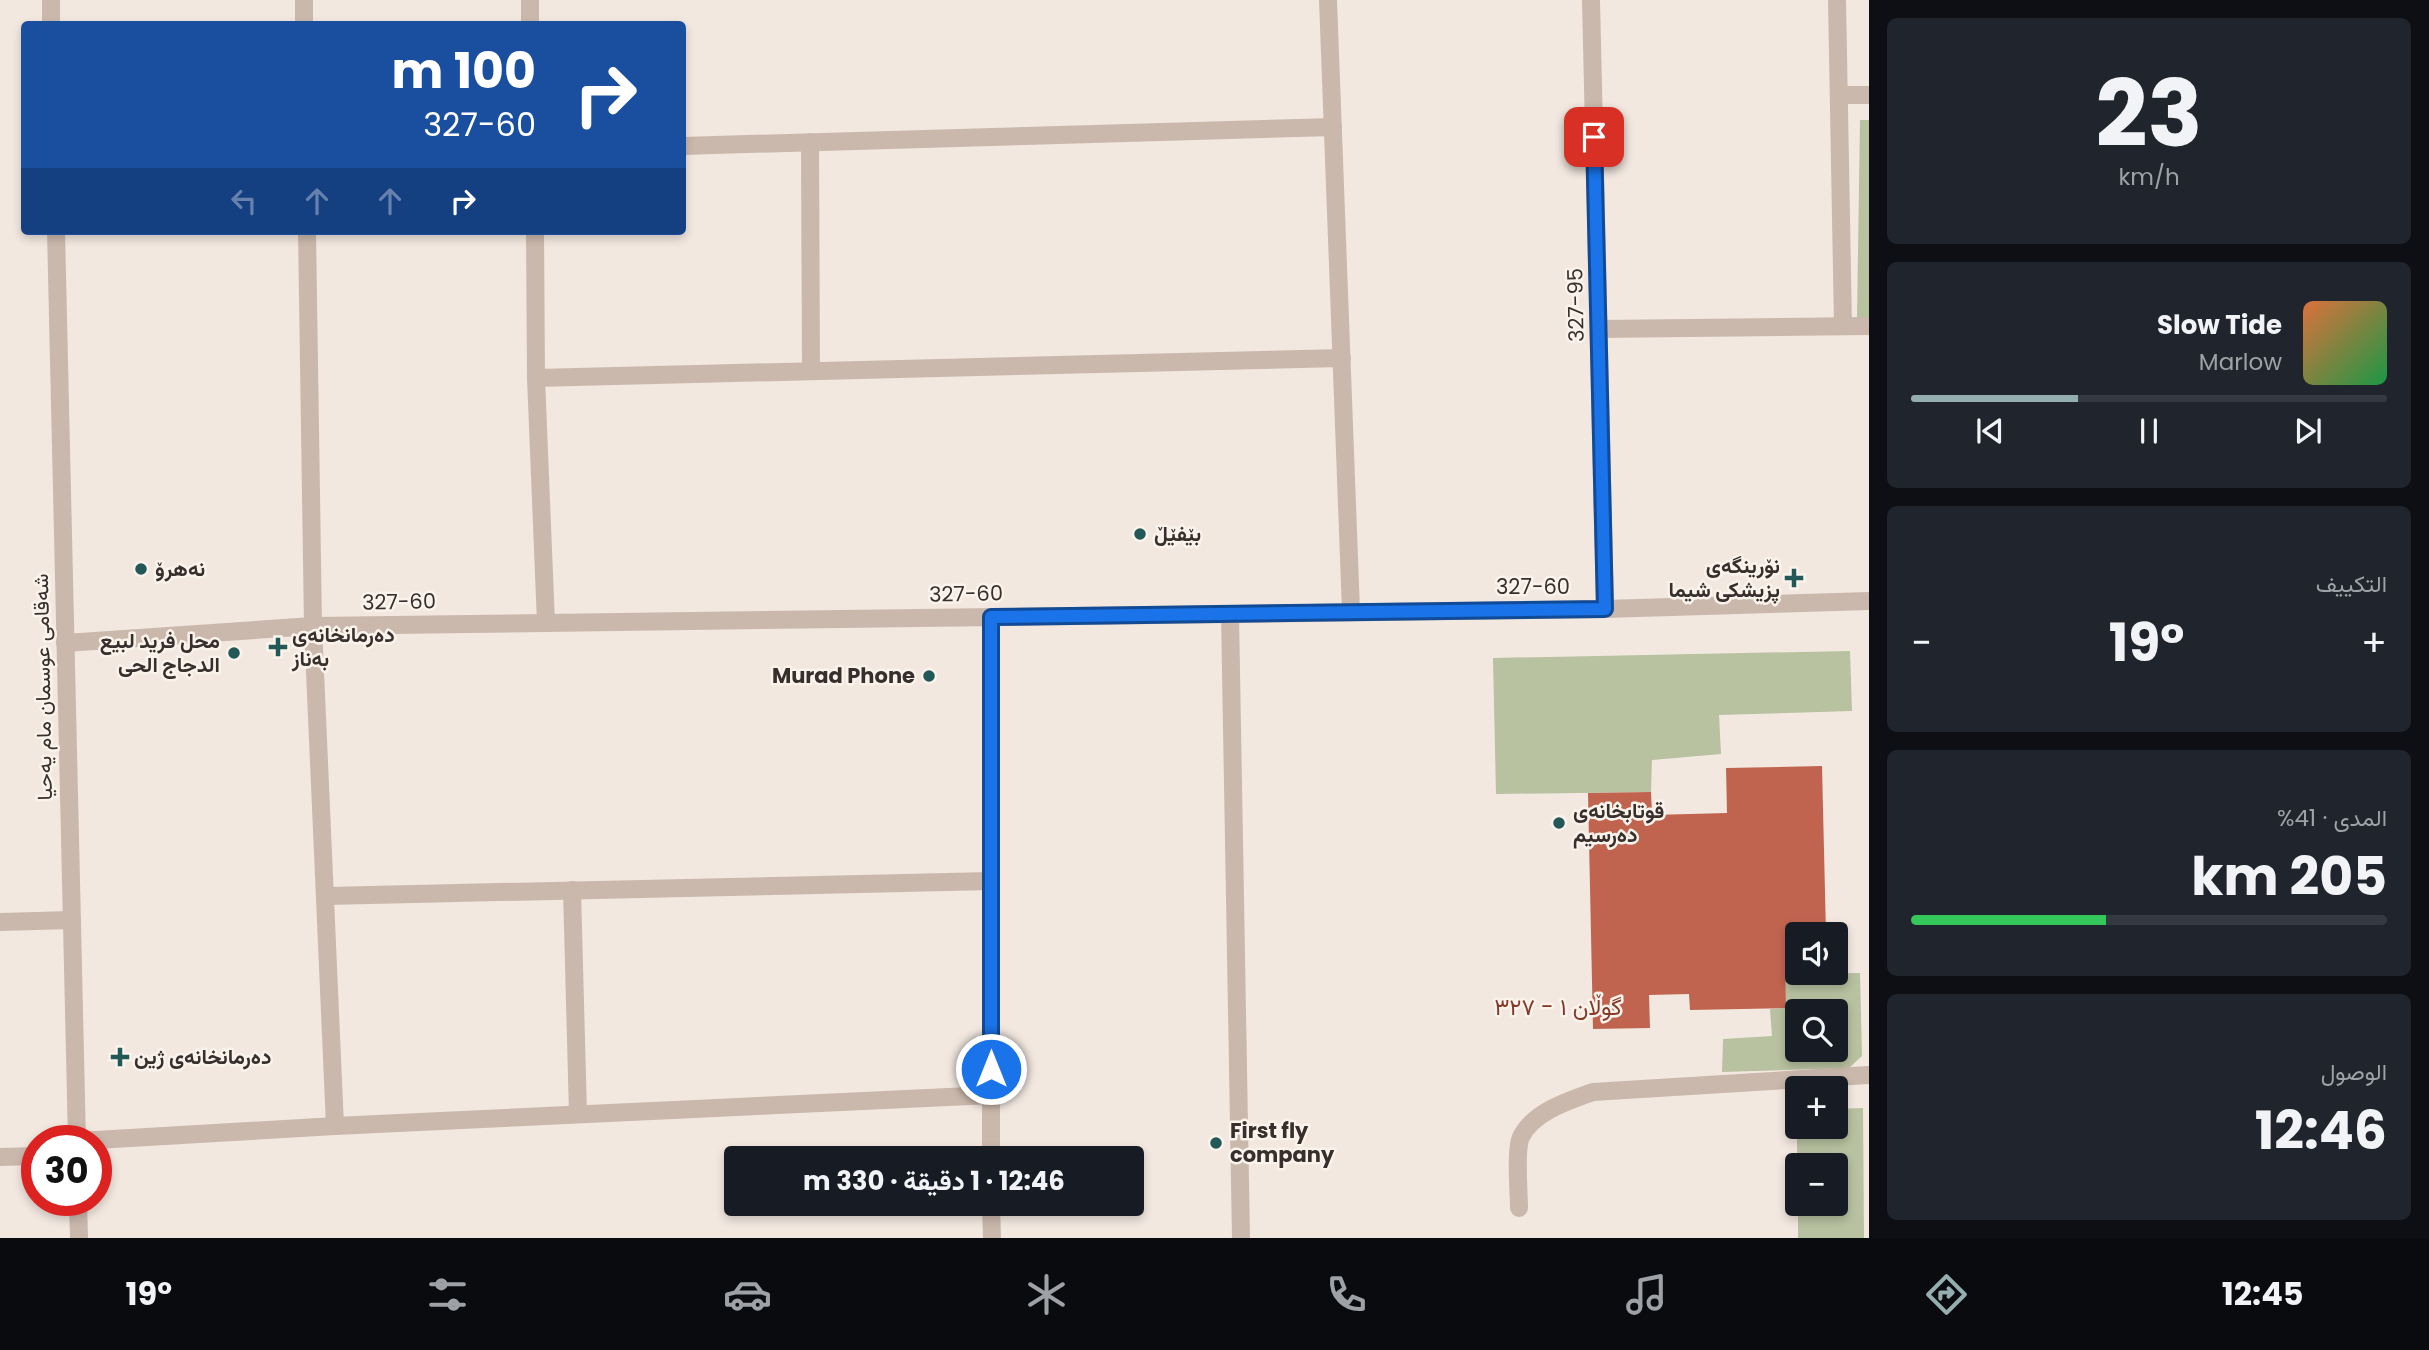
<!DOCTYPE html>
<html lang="ar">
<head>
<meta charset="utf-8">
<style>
  body { margin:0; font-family:Poppins,Vazirmatn,sans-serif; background:#20242c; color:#f1f3f6; direction:rtl; height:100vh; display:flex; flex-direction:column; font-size:26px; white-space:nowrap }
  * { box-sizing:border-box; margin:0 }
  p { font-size:23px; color:#9ea1a6 }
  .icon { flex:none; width:38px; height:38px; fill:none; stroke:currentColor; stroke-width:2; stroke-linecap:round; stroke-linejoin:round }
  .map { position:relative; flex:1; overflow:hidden; direction:ltr }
  .sheet { display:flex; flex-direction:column; gap:18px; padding:18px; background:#0d0f14; width:560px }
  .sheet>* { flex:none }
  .guide { position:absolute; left:21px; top:21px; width:665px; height:214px; border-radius:7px; box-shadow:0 4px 10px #0003; direction:rtl; background:#1a4fa0; color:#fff; overflow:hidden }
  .buttons { position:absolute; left:1785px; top:922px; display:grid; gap:14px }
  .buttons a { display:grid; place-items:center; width:63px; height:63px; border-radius:7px; background:#171b24; box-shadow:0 4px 10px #0003; font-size:35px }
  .speed { position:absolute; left:21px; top:1125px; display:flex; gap:14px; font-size:35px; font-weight:700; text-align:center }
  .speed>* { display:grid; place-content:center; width:91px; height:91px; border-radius:50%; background:#171b24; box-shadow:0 4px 10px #0003; line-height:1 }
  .speed .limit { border:10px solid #d22; background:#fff; color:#111 }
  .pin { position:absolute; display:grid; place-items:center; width:60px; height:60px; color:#fff; margin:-30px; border-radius:14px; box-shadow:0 4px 10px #0006 }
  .me { position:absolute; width:77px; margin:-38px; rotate:0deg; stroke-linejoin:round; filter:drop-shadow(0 0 5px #0008) }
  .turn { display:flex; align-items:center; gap:24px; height:147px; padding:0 35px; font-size:32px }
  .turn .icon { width:91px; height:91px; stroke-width:2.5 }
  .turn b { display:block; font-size:49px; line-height:60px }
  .lanes { display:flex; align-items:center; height:66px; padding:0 35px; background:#0003; justify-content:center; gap:35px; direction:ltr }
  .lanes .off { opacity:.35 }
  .big { font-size:52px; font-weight:700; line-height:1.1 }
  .sheet .card { flex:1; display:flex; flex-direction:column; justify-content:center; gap:10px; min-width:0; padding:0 24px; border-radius:10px; background:#20242c }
  .sheet .dial { align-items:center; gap:0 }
  .dial b { font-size:91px; line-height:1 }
  .song { display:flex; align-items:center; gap:21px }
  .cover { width:84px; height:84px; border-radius:10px; background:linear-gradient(135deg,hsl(20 70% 55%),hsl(140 70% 35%)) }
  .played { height:7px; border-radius:4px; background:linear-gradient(90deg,#94adaf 35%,#363941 35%) }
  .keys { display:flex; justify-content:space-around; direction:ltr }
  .heat { display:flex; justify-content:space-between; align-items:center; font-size:38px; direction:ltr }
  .charge { height:10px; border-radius:5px; background:linear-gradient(90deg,#34c759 41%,#363941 0) }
  .trip { position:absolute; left:724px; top:1146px; width:420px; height:70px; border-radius:7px; background:#171b24; box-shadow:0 4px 10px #0003; font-weight:700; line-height:70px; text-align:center; direction:rtl }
  .tabs { display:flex; height:112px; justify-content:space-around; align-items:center; background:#090b0e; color:#9ea1a6 }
  .tabs .icon { width:49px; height:49px }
  .tabs .on { color:#94adaf }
  .tabs b { font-size:32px; color:#f1f3f6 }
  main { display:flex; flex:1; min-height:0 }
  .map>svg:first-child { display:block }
  .green { fill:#b8c1a0; fill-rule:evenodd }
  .building { fill:#c06450 }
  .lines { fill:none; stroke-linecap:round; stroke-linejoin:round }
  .minor { stroke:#cab8ac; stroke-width:18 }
  .route-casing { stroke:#114b97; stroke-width:18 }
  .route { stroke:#1a73e8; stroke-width:12 }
  .poi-dot { fill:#225858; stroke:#faf3ec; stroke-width:2.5 }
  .labels { text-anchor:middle; stroke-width:5; stroke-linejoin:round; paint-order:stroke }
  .street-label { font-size:21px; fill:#382e2b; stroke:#faf3ec }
  .poi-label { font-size:21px; font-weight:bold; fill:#382e2b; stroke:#faf3ec; text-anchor:start }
  .neighbourhood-label { font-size:23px; fill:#843827; stroke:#faf3ec }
</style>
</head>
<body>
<main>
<section class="sheet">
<div class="card dial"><b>23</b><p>km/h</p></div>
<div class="card">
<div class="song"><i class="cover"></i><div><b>Slow Tide</b><p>Marlow</p></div></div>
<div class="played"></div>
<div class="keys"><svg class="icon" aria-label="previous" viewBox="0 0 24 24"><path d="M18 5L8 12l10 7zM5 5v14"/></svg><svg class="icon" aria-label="pause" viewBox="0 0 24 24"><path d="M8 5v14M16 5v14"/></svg><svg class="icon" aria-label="next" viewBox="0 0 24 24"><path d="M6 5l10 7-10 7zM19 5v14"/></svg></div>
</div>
<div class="card"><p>التكييف</p>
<div class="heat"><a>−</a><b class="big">19°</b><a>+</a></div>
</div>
<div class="card"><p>المدى · 41%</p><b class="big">205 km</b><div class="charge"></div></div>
<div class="card"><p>الوصول</p><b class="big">12:46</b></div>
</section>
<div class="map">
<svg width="1869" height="1238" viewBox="0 0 1869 1238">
  <rect width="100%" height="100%" fill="#f2e8e0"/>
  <g class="green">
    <path d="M1860,120H1869V318H1857Z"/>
    <path d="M1850,651L1852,711L1719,715L1721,754L1652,760L1651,792L1496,794L1493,658Z"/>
    <path d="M1860,973L1862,1056L1849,1068L1722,1072L1723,1039L1772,1036L1770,1009L1786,1008L1785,974ZM1797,1012H1836V1050H1797Z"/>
    <path d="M1863,1108L1864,1238H1798V1204H1836V1166L1797,1165V1127H1836V1109Z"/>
  </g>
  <path class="building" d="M1822,766L1826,934H1797V954H1785L1786,1008L1690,1010L1689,994L1649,995L1650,1028L1593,1029L1588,793L1651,792L1652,815L1727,813L1726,768Z"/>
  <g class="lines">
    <g class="minor">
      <path d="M51,0V24"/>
      <path d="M304,0V24"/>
      <path d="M530,0V24"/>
      <path d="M1328,0L1351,611"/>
      <path d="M1591,0L1605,609"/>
      <path d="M1837,0L1843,326"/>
      <path d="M1839,95H1869"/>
      <path d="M810,142L811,371"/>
      <path d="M682,146L1333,127"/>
      <path d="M56,231L77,1141"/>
      <path d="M307,231L313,626L335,1126"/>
      <path d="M535,231L536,378L546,623"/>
      <path d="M1599,329L1869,326"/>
      <path d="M536,378L1342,358"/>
      <path d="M1230,614L1241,1238"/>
      <path d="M991,617V1158"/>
      <path d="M65,643L313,626L1605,609L1869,601"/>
      <path d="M572,890L578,1114"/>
      <path d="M327,896L991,881"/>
      <path d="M0,922L72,920"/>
      <path d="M79,1141L335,1126L991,1095"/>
      <path d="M0,1157L37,1156"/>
      <path d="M78,1200L79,1238"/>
      <path d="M991,1204L992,1238"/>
      <path d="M1519,1208C1519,1192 1515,1150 1521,1137C1533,1112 1568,1101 1593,1092L1869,1075"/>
    </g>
  </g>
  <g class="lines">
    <defs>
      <path id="route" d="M991,1069V617L1605,609L1594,137"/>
    </defs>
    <use href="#route" class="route-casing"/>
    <use href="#route" class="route"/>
  </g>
  <g class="poi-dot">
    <circle cx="1140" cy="534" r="7"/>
    <circle cx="141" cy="569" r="7"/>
    <path d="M1790.5 567.5h7v7h7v7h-7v7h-7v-7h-7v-7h7z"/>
    <path d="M274.5 636.5h7v7h7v7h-7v7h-7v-7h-7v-7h7z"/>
    <circle cx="234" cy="653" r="7"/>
    <circle cx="929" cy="676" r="7"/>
    <circle cx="1559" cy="823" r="7"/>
    <path d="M116.5 1046.5h7v7h7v7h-7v7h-7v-7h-7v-7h7z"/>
    <circle cx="1216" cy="1143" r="7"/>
  </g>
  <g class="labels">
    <g class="street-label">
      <text transform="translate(1576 305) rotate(-91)" y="7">327-95</text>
      <text x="1533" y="594">327-60</text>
      <text transform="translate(966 594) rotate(-1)" y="7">327-60</text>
      <text transform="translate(399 602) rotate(-1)" y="7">327-60</text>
      <text transform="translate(43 687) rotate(-91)" y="7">شەقامی عوسمان مام یەحیا</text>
    </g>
    <g class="poi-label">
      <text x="1154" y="541">بێفێڵ</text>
      <text x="1780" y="573" text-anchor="end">نۆرینگەی<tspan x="1780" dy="24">پزیشکی شیما</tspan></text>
      <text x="155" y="576">نەهرۆ</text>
      <text x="292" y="642">دەرمانخانەی<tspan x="292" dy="24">بەناز</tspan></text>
      <text x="220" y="648" text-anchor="end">محل فريد لبيع<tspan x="220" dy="24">الدجاج الحى</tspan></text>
      <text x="915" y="683" text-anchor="end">Murad Phone</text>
      <text x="1573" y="818">قوتابخانەی<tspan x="1573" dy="24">دەرسیم</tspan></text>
      <text x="134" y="1064">دەرمانخانەی ژین</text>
      <text x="1230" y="1138">First fly<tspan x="1230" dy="24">company</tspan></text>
    </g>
    <g class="neighbourhood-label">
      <text x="1558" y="1015">گوڵان ١ - ٣٢٧</text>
    </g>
  </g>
</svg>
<div class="buttons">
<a><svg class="icon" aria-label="sound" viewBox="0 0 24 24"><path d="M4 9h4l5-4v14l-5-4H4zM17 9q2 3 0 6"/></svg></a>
<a><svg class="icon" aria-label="search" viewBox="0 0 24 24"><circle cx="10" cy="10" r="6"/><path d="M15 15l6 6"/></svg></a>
<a>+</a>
<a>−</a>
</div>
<div class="speed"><div class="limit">30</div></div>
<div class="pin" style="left:1594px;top:137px;background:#d93025"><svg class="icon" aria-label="arrive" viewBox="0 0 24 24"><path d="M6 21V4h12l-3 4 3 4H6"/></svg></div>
<svg class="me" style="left:991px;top:1069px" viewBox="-20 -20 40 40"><circle r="17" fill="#1a73e8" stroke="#fff" stroke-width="3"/><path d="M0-11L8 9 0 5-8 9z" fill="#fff"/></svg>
<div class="trip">12:46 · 1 دقيقة · 330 m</div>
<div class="guide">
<div class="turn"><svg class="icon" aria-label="right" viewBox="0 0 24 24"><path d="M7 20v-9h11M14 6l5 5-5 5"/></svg><div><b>100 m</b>327-60</div></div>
<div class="lanes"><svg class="icon off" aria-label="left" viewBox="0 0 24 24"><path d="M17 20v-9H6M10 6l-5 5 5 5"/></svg><svg class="icon off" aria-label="ahead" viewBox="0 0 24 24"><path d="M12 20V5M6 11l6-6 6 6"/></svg><svg class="icon off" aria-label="ahead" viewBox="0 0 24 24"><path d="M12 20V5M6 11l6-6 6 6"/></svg><svg class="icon" aria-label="right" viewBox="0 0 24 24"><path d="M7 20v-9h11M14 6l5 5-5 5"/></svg></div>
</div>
</div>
</main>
<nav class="tabs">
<b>12:45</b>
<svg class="icon on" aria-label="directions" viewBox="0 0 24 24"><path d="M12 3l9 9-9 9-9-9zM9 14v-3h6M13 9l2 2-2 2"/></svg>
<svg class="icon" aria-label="music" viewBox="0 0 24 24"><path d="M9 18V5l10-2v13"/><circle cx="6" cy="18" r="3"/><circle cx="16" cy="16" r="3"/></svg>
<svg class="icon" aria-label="phone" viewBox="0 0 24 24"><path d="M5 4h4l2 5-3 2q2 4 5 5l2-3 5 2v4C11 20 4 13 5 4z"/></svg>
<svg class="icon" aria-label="climate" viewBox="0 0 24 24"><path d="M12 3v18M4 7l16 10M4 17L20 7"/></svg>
<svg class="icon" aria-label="car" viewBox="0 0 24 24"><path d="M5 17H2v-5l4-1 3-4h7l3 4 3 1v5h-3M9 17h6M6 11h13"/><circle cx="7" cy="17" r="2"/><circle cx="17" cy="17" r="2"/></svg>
<svg class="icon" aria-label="filters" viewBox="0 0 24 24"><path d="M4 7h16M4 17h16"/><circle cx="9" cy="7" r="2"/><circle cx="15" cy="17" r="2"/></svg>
<b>19°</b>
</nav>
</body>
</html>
